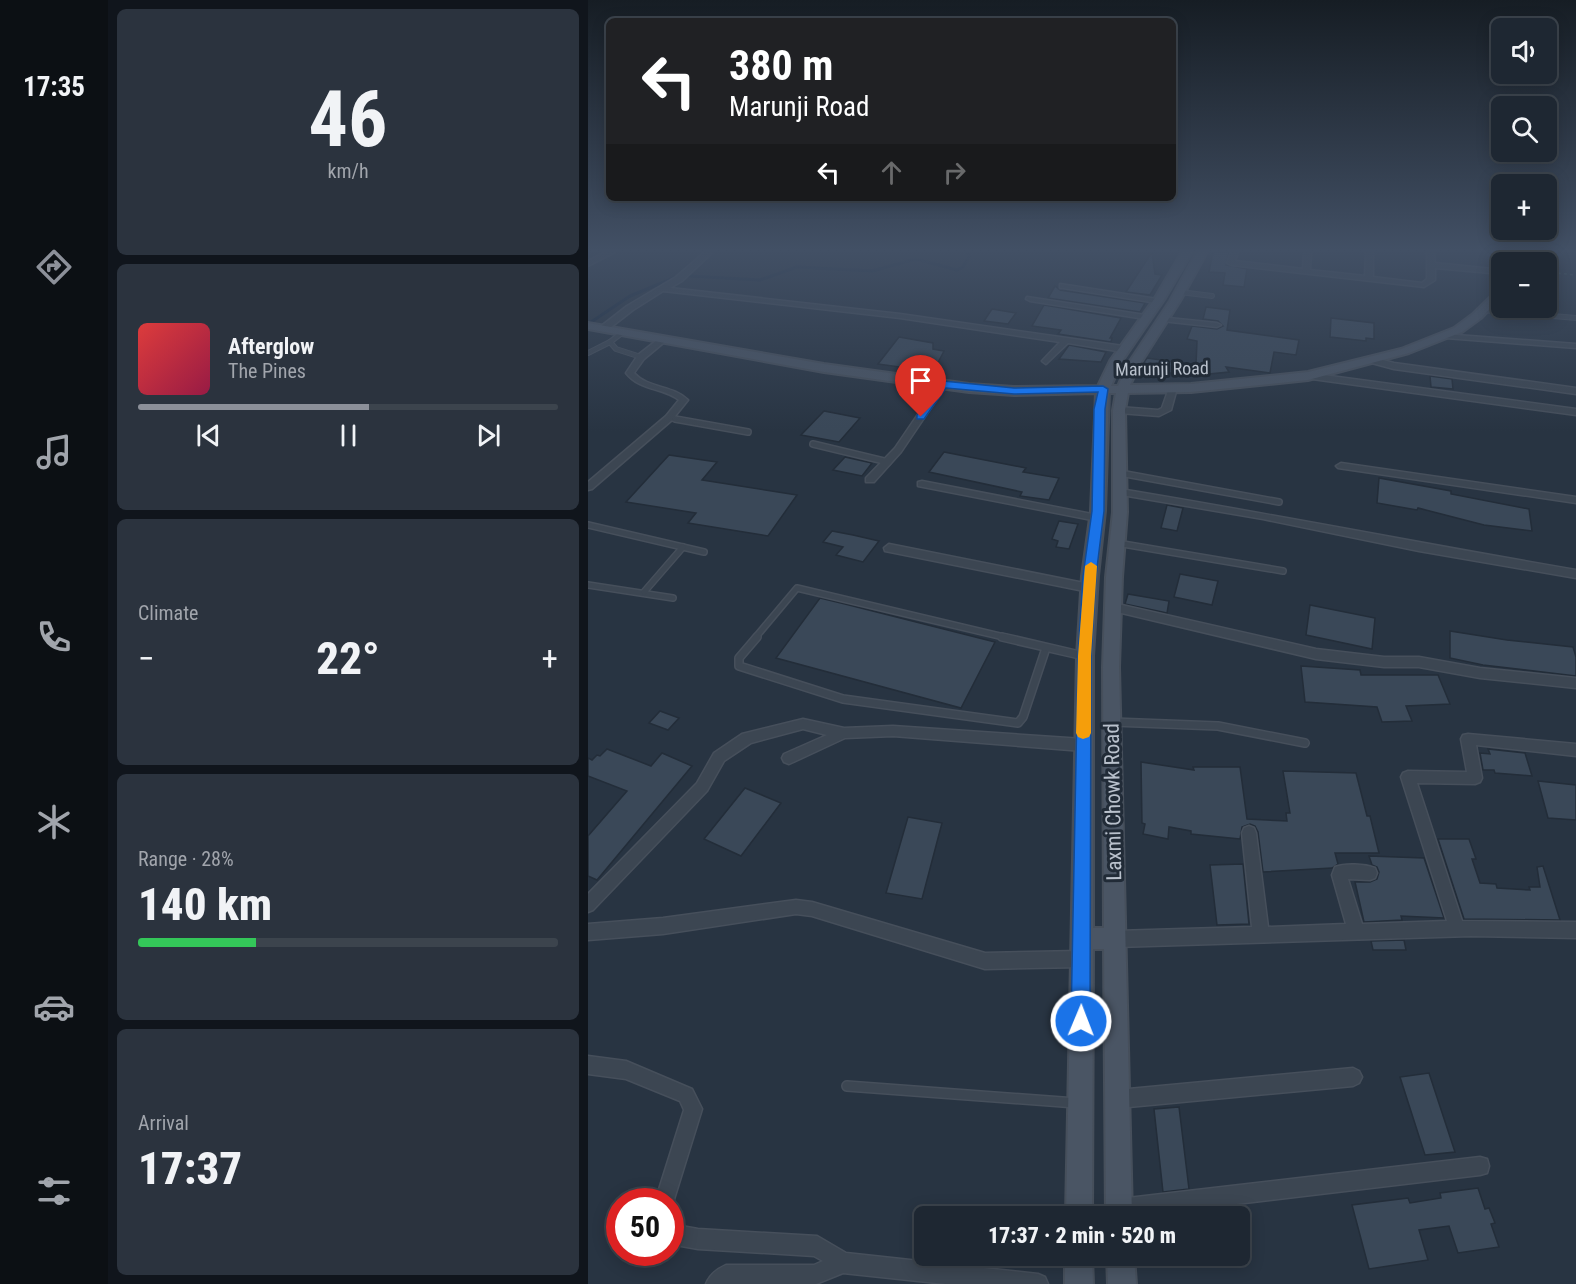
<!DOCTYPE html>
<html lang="en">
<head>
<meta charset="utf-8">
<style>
  body { margin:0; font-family:"Roboto Condensed",sans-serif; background:#2b333e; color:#f1f3f6; height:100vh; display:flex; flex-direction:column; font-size:22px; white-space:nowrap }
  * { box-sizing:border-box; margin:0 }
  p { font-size:20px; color:#a1a5ac }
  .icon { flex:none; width:33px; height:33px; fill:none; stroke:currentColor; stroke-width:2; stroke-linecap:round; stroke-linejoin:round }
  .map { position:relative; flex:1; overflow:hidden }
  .drawer { display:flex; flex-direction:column; gap:9px; padding:9px; background:#10151c; width:480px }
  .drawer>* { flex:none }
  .guide { position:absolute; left:18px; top:18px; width:570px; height:183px; border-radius:9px; box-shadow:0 3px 15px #0003,0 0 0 2px #3c444d; background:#202124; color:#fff; overflow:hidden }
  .controls { position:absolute; left:903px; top:18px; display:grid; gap:12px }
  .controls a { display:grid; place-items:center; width:66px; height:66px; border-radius:9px; background:#1e2732; box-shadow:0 3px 15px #0003,0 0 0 2px #3c444d; font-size:30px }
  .speed { position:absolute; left:18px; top:1188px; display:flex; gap:12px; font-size:30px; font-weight:700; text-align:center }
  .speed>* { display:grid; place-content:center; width:78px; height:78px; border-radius:50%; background:#1e2732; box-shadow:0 3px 15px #0003,0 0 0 2px #3c444d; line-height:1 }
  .speed .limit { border:9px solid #d22; background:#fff; color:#111 }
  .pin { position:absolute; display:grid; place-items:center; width:51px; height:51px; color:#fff; margin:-62px -26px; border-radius:50% 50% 50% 0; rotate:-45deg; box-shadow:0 0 6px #0007 }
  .pin .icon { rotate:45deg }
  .me { position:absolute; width:66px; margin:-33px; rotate:1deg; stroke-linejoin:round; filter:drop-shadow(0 0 4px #0008) }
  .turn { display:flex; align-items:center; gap:21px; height:126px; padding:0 24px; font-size:27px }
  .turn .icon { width:78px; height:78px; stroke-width:2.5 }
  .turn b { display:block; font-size:42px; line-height:51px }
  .lanes { display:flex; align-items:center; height:57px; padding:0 24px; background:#0003; justify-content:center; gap:30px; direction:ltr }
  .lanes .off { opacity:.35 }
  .big { font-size:45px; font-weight:800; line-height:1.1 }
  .drawer .card { flex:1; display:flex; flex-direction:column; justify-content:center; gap:9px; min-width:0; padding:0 21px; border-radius:9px; background:#2b333e }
  .drawer .dial { align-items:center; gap:0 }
  .dial b { font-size:78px; line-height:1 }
  .song { display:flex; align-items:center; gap:18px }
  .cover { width:72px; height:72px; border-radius:9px; background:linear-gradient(135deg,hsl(0 70% 55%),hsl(340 70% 35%)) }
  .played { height:6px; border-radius:3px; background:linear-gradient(90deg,#8c9099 55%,#3c444d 55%) }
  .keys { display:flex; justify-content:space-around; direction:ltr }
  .heat { display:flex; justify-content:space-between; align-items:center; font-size:33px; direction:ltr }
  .charge { height:9px; border-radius:4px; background:linear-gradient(90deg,#34c759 28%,#3c444d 0) }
  .trip { position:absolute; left:326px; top:1206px; width:336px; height:60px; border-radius:9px; background:#1e2732; box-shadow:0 3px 15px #0003,0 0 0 2px #3c444d; font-weight:800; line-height:60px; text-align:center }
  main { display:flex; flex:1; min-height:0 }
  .dock { display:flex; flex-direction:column; width:108px; justify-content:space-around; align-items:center; background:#0c1014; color:#a1a5ac }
  .dock .icon { width:42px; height:42px }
  .dock .current { color:#8c9099 }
  .dock b { font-size:27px; color:#f1f3f6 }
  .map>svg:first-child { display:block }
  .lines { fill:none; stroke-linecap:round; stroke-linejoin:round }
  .stream { stroke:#1a2b40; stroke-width:3 }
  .building { fill:#3a4858; stroke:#232d39; stroke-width:1.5 }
  .lane-far3-casing { stroke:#464f5b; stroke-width:6 }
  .lane-far2-casing { stroke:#464f5b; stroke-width:8 }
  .lane-far1-casing { stroke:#464f5b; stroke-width:10 }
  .lane-casing { stroke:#464f5b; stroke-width:12 }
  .street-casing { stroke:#464f5b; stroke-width:3 }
  .secondary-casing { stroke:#464f5b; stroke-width:4 }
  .path { stroke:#435a5b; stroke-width:1.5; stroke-dasharray:3 3; stroke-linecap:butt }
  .lane-far3 { stroke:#3c4652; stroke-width:4 }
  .lane-far2 { stroke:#3c4652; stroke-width:5 }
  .lane-far1 { stroke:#3c4652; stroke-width:7 }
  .lane { stroke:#3c4652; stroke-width:9 }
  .street { fill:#3c4652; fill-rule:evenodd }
  .secondary { fill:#4a5564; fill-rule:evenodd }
  .route { fill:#1a73e8; stroke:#114b97; stroke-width:1.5 }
  .slow { fill:#f59e0b }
  .labels { text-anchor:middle; stroke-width:6; stroke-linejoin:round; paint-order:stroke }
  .far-street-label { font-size:18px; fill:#b9c1cc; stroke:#212b37 }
  .street-label { font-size:21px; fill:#b9c1cc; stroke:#212b37 }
</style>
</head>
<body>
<main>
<nav class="dock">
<b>17:35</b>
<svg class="icon current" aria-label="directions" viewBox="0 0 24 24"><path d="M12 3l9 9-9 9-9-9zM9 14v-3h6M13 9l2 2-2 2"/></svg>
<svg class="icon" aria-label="music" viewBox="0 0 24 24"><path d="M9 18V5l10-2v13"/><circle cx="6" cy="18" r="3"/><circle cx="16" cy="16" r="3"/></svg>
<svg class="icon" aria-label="phone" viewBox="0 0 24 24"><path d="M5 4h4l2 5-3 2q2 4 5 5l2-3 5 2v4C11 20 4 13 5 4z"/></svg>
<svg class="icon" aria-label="climate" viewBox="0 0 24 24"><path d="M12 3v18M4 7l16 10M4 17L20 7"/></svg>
<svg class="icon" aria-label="car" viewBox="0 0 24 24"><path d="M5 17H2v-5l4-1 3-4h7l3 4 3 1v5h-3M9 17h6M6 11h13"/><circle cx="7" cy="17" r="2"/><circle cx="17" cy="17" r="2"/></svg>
<svg class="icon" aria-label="filters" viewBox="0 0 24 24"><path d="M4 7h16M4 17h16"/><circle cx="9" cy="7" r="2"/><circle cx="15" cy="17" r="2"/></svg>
</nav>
<section class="drawer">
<div class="card dial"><b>46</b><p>km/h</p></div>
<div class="card">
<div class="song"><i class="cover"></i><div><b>Afterglow</b><p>The Pines</p></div></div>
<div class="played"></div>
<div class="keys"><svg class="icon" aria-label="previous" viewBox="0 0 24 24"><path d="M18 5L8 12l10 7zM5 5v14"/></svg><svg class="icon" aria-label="pause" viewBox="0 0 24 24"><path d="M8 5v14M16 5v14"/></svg><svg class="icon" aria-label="next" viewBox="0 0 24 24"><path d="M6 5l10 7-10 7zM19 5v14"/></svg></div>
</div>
<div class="card"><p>Climate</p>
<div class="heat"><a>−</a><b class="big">22°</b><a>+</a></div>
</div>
<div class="card"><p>Range · 28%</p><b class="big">140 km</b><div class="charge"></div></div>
<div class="card"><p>Arrival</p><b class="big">17:37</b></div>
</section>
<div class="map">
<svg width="988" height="1284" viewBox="0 0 988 1284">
  <rect width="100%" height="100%" fill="#283442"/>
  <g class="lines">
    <g class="stream">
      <path d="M101,276L172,280L209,267L284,271L328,259L369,270L375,267L381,256L378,252"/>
      <path d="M0,324L42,296L88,277"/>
    </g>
  </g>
  <g class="building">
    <path d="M564,252L567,274L574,275L562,295L538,292Z"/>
    <path d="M625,252H641L638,265L659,269L656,287L635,285L637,273L621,272Z"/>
    <path d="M467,286L472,290L557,303L552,312L460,298Z"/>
    <path d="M456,305L533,318L522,338H524L523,342L470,334L473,330L444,326Z"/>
    <path d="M618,307L642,310L639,330L711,340L708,355L686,352L682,373L638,367L641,372L600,376L552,368L559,358L608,365L609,341L599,339L604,326L629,329L635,326L630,321L615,319Z"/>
    <path d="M404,309L428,313L420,324L396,321Z"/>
    <path d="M743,318L786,323V339L778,338V341L742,337Z"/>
    <path d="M311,337L345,343V349L356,351L343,376L315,373L319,368L290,364Z"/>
    <path d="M481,345L518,352L513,362L471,359Z"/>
    <path d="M842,376L864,379L865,389L843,387Z"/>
    <path d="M236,411L272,418L251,442L213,435Z"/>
    <path d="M356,452L438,468L435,472L471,478L461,500L432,496L434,492L341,472Z"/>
    <path d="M81,455L129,462L114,480L209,495L180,536L100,523L108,513L38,502Z"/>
    <path d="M257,457L284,463L274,476L245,470Z"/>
    <path d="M791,478L863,491V494L941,509L944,531L896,525L830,508L829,510L789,503Z"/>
    <path d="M579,505L595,508L589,531L573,528Z"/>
    <path d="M471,521L490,524L481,549L468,547L470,541L464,539Z"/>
    <path d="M244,531L265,535L291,541L275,562L248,555L255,547L235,542Z"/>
    <path d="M592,574L630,581L624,605L586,597Z"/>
    <path d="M540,594L581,601L579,613L537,604Z"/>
    <path d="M232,598L257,604L407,642L373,708L188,658Z"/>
    <path d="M722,605L787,618L784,649L718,635Z"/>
    <path d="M862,631L919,640L985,647L988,657V676L895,665L862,658Z"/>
    <path d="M713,666L772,670L773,675H850L862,704L818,706L824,721L794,722L789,707L717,702Z"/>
    <path d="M72,711L91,718L80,730L61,723Z"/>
    <path d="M19,749L63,766L74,753L104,766L9,880L0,876V836L39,791L0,776V758L4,760L9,755L12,756Z"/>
    <path d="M900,749L937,753L944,776L907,773L906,770H895L892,753L902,754Z"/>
    <path d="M553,762L606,770L605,767H652L659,819L699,821L698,813H702L695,771L768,773L779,816H782L791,853H747L750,864L744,868L675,872L670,832L667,826L662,824L654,827L652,839L603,834V831L581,827L580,839L555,834L557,824L554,823Z"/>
    <path d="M950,781L988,785V820L960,818Z"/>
    <path d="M157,788L193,803L153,856L116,839Z"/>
    <path d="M320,817L354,823L334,899L298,893Z"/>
    <path d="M850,839H881L888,859H884L892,883L908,884L909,888L942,890L941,887H952L949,867L955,866L972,920L876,919Z"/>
    <path d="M781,856L836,858L856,918L813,916L814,920L776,922L767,882H782L789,879L791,872L789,867L784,865Z"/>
    <path d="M655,864L661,924L629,925L622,865Z"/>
    <path d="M816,940L818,950H785L783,941Z"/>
    <path d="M841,1073L867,1152L837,1155L812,1077Z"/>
    <path d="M591,1107L601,1189L575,1192L566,1109Z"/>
    <path d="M890,1188L897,1209L901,1208L907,1223L903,1224L911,1247L870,1253L861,1226L831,1230L840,1260L781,1269L764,1205L820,1198L822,1203L853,1198L852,1193Z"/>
  </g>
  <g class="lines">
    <defs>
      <g id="lane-far3">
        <path d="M592,292L624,296"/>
        <path d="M894,310L988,318"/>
        <path d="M22,342L28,349L53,357"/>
        <path d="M0,353L22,342L35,332"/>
        <path d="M81,418L95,420"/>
      </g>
      <g id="lane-far2">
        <path d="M87,419L160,432"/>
        <path d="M225,444L300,462"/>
        <path d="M532,473L691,502"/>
        <path d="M0,525L116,552"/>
        <path d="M529,543L695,571"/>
        <path d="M0,585L85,598"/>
        <path d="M56,592L95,547"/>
        <path d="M167,638L209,588L420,638"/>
      </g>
      <g id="lane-far1">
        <path d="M169,637L151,658V666L255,699L430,723L435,717L458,648"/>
        <path d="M414,637L496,656"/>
        <path d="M525,722L630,726L717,743"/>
      </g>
      <path id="lane" d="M259,1086L488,1103"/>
      <g id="street">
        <path d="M18,252H27L0,266V261Z"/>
        <path d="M117,252H125L94,281L82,288L312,314L535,346L539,349L535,352L480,343L458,364L454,361L472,342L312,318L75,291L45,310L18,331H12V327L39,306L88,277Z"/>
        <path d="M643,252H650L647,261L715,269L716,252H723L722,270L777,276L778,252H785V277L834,283L839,279V252H846L847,263L914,270V274L847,268V280L836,287L643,265L639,263Z"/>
        <path d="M472,284L569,299L573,301L569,303L475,288H472Z"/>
        <path d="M439,297L557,315L561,317L557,319L442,301L438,299Z"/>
        <path d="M571,317L629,323L633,325L629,327L574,321H571Z"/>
        <path d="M855,334L988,344V348L858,338L854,336Z"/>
        <path d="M73,337L80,339L56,359L46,373C61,389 85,385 100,400L84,420L4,489L0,490V482L78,416L91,400C74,387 52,391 38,373L50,355Z"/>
        <path d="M783,357L806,363L988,388V394L806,369L780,362L779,360Z"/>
        <path d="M720,373L988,409V415L717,378L716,376Z"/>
        <path d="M355,381L359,384L313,452L286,482H278V478L307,448L352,382Z"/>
        <path d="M585,385L589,388L583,410L571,416L531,413L526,410L531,407L570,410L574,408L581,388Z"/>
        <path d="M753,463L988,497V503L750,468L748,466Z"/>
        <path d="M334,481L509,515L514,518L509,521L330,486V482Z"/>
        <path d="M532,489C684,514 836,544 988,570V578L831,551L675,519L528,494V490Z"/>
        <path d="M301,544L501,584L507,588L501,592L297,551L296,548Z"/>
        <path d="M525,603L728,649L796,657H831L892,668L988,678V688L892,678L831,667H796L728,659L521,610L519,607L521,604Z"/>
        <path d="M215,719L256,728L305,726L495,739L500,741L502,745L500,749L495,751L305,736L257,738L201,764L196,762L194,758L196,754L239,735L215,729L163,743L136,761L119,791L5,910L0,912V894L109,783L126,753L154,734Z"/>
        <path d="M880,734L988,744V756L888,745L894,778L892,782L887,784L829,783L874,921L988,922V938L883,936L528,947L522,944L520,939L522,934L528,931L664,927L654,833L656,828L661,826L666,828L668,833L680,927L758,924L744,875L747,867C757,863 777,864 787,868L789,873L787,878L782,880L760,879L774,924L859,921L813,777L815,773L820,771L879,772L873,739L875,735Z"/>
        <path d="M208,900L224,902L397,953L493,951L499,953L501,959L499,965L493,967L397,969L224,916L208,914L75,934L0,940V924L75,918Z"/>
        <path d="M0,1056L38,1061L104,1089L114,1109L83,1209L82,1202H67L96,1110L92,1101L38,1079L0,1074Z"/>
        <path d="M765,1068L771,1071L774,1077L771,1083L765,1086L530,1108L524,1105L521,1099L524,1093L530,1090Z"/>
        <path d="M892,1157L899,1159L901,1166L899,1173L892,1175L548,1216H526L521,1209L524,1202L531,1199Z"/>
        <path d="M82,1224L110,1229L229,1236L258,1253L450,1274L457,1277L460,1284H358L255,1273L228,1284H118C122,1274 129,1269 138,1265H226L235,1261L226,1256L110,1249L82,1244Z"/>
      </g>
      <g id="secondary">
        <path d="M594,252H604L577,298L534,361L523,386H530L540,364L582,301L609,252H619L592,301L552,364L542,385L603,384L720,372L813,349L866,328L885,314L914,286V296L893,318L874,332L821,353L720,380L603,392L540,393L537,410L539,512L534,577L531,667L544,1216H518L516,949H505L504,1216H478L489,656L494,576L503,511L508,393L426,395L381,392L236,372L0,329V323L236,364L381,384L426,387L510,386L522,361L567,298ZM521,393H528L525,410V512L518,577L515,667L516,928H505V656L510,576L517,511Z"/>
        <path d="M952,252H964L947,262H936Z"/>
        <path d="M477,1256H504L505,1284H477Z"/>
        <path d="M519,1256H546L548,1284H520Z"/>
      </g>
    </defs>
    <use href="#lane-far3" class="lane-far3-casing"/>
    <use href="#lane-far2" class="lane-far2-casing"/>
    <use href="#lane-far1" class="lane-far1-casing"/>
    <use href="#lane" class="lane-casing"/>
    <use href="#street" class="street-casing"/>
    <use href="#secondary" class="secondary-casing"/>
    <path class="path" d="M958,272L988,275"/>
    <use href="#lane-far3" class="lane-far3"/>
    <use href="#lane-far2" class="lane-far2"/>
    <use href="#lane-far1" class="lane-far1"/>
    <use href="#lane" class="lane"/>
    <use href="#street" class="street"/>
    <use href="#secondary" class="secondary"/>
  </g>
  <linearGradient id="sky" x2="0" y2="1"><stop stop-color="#161d24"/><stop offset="0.58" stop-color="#425065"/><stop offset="1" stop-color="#425065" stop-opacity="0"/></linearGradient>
  <rect width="988" height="431" fill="url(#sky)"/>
  <path class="route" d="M355,381L426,388L515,386L520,389L517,409L516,511L508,576L503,656L502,1021L499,1027L493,1030L486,1027L483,1021L490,656L495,576L504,511L506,409L510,392L426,394L358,388L336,419H329V415L352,382Z"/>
  <path class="slow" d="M503,562L509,566L503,656V733L501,737L495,739L490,737L488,733L490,656L497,566Z"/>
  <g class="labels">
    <g class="far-street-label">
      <text transform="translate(574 369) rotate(-1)" y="6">Marunji Road</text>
    </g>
    <g class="street-label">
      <text transform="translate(525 802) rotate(-91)" y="7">Laxmi Chowk Road</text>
    </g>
  </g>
</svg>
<div class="controls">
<a><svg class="icon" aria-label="sound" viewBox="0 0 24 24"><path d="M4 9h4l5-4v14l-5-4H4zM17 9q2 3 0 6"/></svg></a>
<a><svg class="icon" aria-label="search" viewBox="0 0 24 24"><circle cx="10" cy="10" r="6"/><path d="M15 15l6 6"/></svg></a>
<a>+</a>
<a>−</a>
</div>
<div class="speed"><div class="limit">50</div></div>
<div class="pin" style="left:333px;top:417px;background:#d93025"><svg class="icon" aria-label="arrive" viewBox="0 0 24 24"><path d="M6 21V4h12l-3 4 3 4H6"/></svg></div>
<svg class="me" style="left:493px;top:1021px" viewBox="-20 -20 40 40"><circle r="17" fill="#1a73e8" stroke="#fff" stroke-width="3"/><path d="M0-11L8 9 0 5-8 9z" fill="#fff"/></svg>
<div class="trip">17:37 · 2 min · 520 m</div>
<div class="guide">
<div class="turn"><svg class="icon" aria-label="left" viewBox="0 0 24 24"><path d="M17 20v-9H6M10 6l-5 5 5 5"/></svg><div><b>380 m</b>Marunji Road</div></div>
<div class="lanes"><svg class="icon" aria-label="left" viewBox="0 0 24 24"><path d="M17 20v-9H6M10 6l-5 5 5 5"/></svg><svg class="icon off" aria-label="ahead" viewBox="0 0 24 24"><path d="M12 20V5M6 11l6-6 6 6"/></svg><svg class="icon off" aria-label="right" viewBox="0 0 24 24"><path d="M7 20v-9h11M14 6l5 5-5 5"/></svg></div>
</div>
</div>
</main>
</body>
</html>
